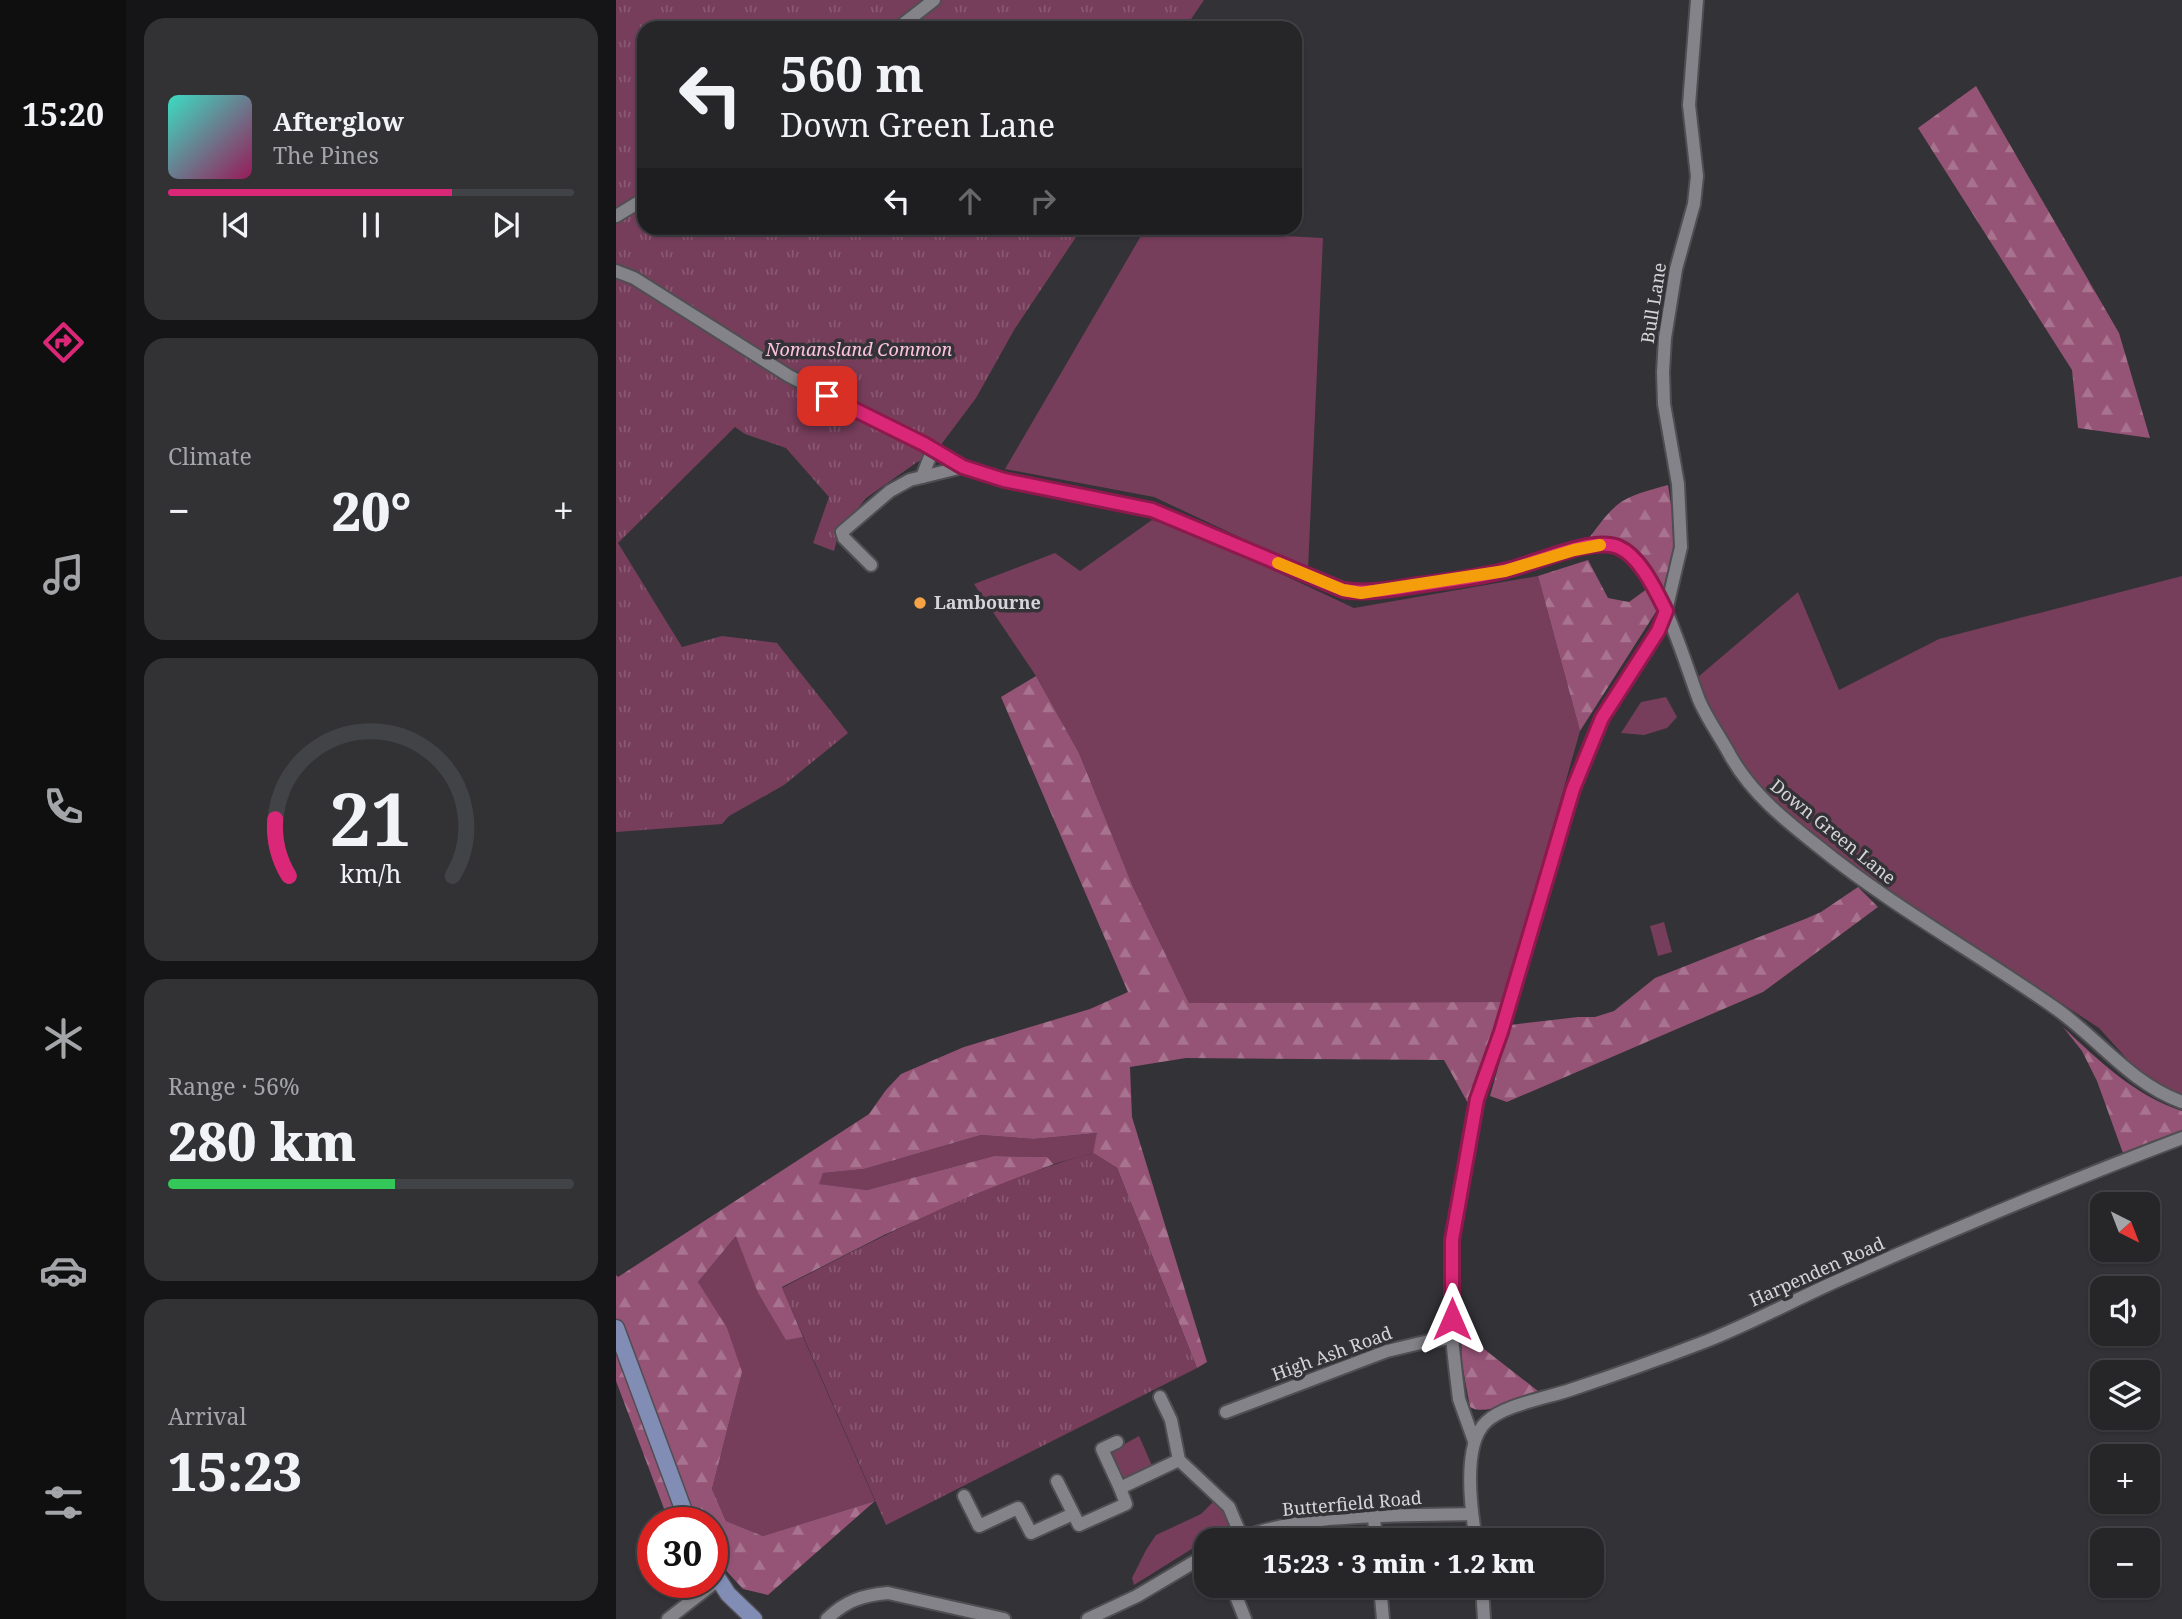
<!DOCTYPE html>
<html lang="en">
<head>
<meta charset="utf-8">
<style>
  body { margin:0; font-family:"Noto Serif",serif; background:#323235; color:#f1f3f6; height:100vh; display:flex; flex-direction:column; font-size:26px; white-space:nowrap }
  * { box-sizing:border-box; margin:0 }
  p { font-size:23px; color:#a4a5a8 }
  .icon { flex:none; width:38px; height:38px; fill:none; stroke:currentColor; stroke-width:2; stroke-linecap:round; stroke-linejoin:round }
  .map { position:relative; flex:1; overflow:hidden }
  .drawer { display:flex; flex-direction:column; gap:18px; padding:18px; background:#151517; width:490px }
  .drawer>* { flex:none }
  .hud { position:absolute; left:21px; top:21px; width:665px; height:214px; border-radius:21px; box-shadow:0 2px 5px #0004,0 0 0 2px #424346; background:#262629; color:#f1f3f6; overflow:hidden }
  .needle { width:46px; rotate:138deg }
  .tools { position:absolute; left:1474px; top:1192px; display:grid; gap:14px }
  .tools a { display:grid; place-items:center; width:70px; height:70px; border-radius:14px; background:#262629; box-shadow:0 2px 5px #0004,0 0 0 2px #424346; font-size:35px }
  .speed { position:absolute; left:21px; top:1507px; display:flex; gap:14px; font-size:35px; font-weight:700; text-align:center }
  .speed>* { display:grid; place-content:center; width:91px; height:91px; border-radius:50%; background:#262629; box-shadow:0 2px 5px #0004,0 0 0 2px #424346; line-height:1 }
  .speed .limit { border:10px solid #d22; background:#fff; color:#111 }
  .pin { position:absolute; display:grid; place-items:center; width:60px; height:60px; color:#fff; margin:-30px; border-radius:14px; box-shadow:0 4px 10px #0006 }
  .me { position:absolute; width:77px; margin:-38px; rotate:0deg; stroke-linejoin:round; filter:drop-shadow(0 0 5px #0008) }
  .turn { display:flex; align-items:center; gap:24px; height:147px; padding:0 28px; font-size:32px }
  .turn .icon { width:91px; height:91px; stroke-width:2.5 }
  .turn b { display:block; font-size:49px; line-height:60px }
  .lanes { display:flex; align-items:center; height:66px; padding:0 28px; background:#0003; justify-content:center; gap:35px; direction:ltr }
  .lanes .off { opacity:.35 }
  .big { font-size:52px; font-weight:800; line-height:1.1 }
  .drawer .card { flex:1; display:flex; flex-direction:column; justify-content:center; gap:10px; min-width:0; padding:0 24px; border-radius:21px; background:#323235 }
  .drawer .dial { align-items:center; gap:0 }
  .dial svg { height:182px; overflow:visible; fill:none; stroke:#424346; stroke-width:7; stroke-linecap:round; text-anchor:middle }
  .dial text { fill:#f1f3f6; stroke:none }
  .song { display:flex; align-items:center; gap:21px }
  .cover { width:84px; height:84px; border-radius:10px; background:linear-gradient(135deg,hsl(170 70% 55%),hsl(330 70% 35%)) }
  .played { height:7px; border-radius:4px; background:linear-gradient(90deg,#db2777 70%,#424346 70%) }
  .keys { display:flex; justify-content:space-around; direction:ltr }
  .heat { display:flex; justify-content:space-between; align-items:center; font-size:38px; direction:ltr }
  .charge { height:10px; border-radius:5px; background:linear-gradient(90deg,#34c759 56%,#424346 0) }
  .trip { position:absolute; left:578px; top:1528px; width:410px; height:70px; border-radius:21px; background:#262629; box-shadow:0 2px 5px #0004,0 0 0 2px #424346; font-weight:800; line-height:70px; text-align:center }
  main { display:flex; flex:1; min-height:0 }
  .tab-bar { display:flex; flex-direction:column; width:126px; justify-content:space-around; align-items:center; background:#0f0f10; color:#a4a5a8 }
  .tab-bar .icon { width:49px; height:49px }
  .tab-bar .selected { color:#db2777 }
  .tab-bar b { font-size:32px; color:#f1f3f6 }
  .map>svg:first-child { display:block }
  .green { fill:#773e5c }
  .forest { fill:url(#forest-firs) }
  .park { fill:url(#park-tufts) }
  .lines { fill:none; stroke-linecap:round; stroke-linejoin:round }
  .minor-casing { stroke:#4f4e52; stroke-width:16 }
  .major-casing { stroke:#4f4e52; stroke-width:19 }
  .minor { stroke:#848389; stroke-width:12 }
  .major { stroke:#818db4; stroke-width:16 }
  .route-casing { stroke:#8e194d; stroke-width:18 }
  .route { stroke:#db2777; stroke-width:12 }
  .slow { stroke:#f59e0b; stroke-width:12 }
  .poi-dot { fill:#f5a345; stroke:#333237; stroke-width:2.5 }
  .labels { text-anchor:middle; stroke-width:7; stroke-linejoin:round; paint-order:stroke }
  .street-label { font-size:18px; fill:#d5d4d7; stroke:#333237 }
  .park-label { font-size:18px; font-style:italic; fill:#fec3e0; stroke:#333237 }
  .poi-label { font-size:18px; font-weight:bold; fill:#d5d4d7; stroke:#333237; text-anchor:start }
</style>
</head>
<body>
<main>
<nav class="tab-bar">
<b>15:20</b>
<svg class="icon selected" aria-label="directions" viewBox="0 0 24 24"><path d="M12 3l9 9-9 9-9-9zM9 14v-3h6M13 9l2 2-2 2"/></svg>
<svg class="icon" aria-label="music" viewBox="0 0 24 24"><path d="M9 18V5l10-2v13"/><circle cx="6" cy="18" r="3"/><circle cx="16" cy="16" r="3"/></svg>
<svg class="icon" aria-label="phone" viewBox="0 0 24 24"><path d="M5 4h4l2 5-3 2q2 4 5 5l2-3 5 2v4C11 20 4 13 5 4z"/></svg>
<svg class="icon" aria-label="climate" viewBox="0 0 24 24"><path d="M12 3v18M4 7l16 10M4 17L20 7"/></svg>
<svg class="icon" aria-label="car" viewBox="0 0 24 24"><path d="M5 17H2v-5l4-1 3-4h7l3 4 3 1v5h-3M9 17h6M6 11h13"/><circle cx="7" cy="17" r="2"/><circle cx="17" cy="17" r="2"/></svg>
<svg class="icon" aria-label="filters" viewBox="0 0 24 24"><path d="M4 7h16M4 17h16"/><circle cx="9" cy="7" r="2"/><circle cx="15" cy="17" r="2"/></svg>
</nav>
<section class="drawer">
<div class="card">
<div class="song"><i class="cover"></i><div><b>Afterglow</b><p>The Pines</p></div></div>
<div class="played"></div>
<div class="keys"><svg class="icon" aria-label="previous" viewBox="0 0 24 24"><path d="M18 5L8 12l10 7zM5 5v14"/></svg><svg class="icon" aria-label="pause" viewBox="0 0 24 24"><path d="M8 5v14M16 5v14"/></svg><svg class="icon" aria-label="next" viewBox="0 0 24 24"><path d="M6 5l10 7-10 7zM19 5v14"/></svg></div>
</div>
<div class="card"><p>Climate</p>
<div class="heat"><a>−</a><b class="big">20°</b><a>+</a></div>
</div>
<div class="card dial"><svg viewBox="0 0 100 80">
<path d="M14 69A42 42 0 1 1 86 69"/>
<path d="M14 69A42 42 0 0 1 8 44" stroke="#db2777"/>
<text x="50" y="56" font-size="32" font-weight="700">21</text>
<text x="50" y="72" font-size="11">km/h</text>
</svg></div>
<div class="card"><p>Range · 56%</p><b class="big">280 km</b><div class="charge"></div></div>
<div class="card"><p>Arrival</p><b class="big">15:23</b></div>
</section>
<div class="map">
<svg width="1566" height="1619" viewBox="0 0 1566 1619">
  <defs>
    <pattern id="forest-firs" width="22" height="20" patternUnits="userSpaceOnUse" patternTransform="scale(1.75)"><rect width="22" height="20" fill="#955376"/><path d="M5 1l3.5 6h-7zM16 11l3.5 6h-7z" fill="#a8738f"/></pattern>
    <pattern id="park-tufts" width="24" height="20" patternUnits="userSpaceOnUse" patternTransform="scale(1.75)"><rect width="24" height="20" fill="#773e5c"/><path d="M3 7l-1-3M5 7V3M7 7l1-3M15 17l-1-3M17 17v-4M19 17l1-3" fill="none" stroke="#895973"/></pattern>
  </defs>
  <rect width="100%" height="100%" fill="#333237"/>
  <g class="green">
    <path d="M529,229L707,238L692,569L538,497L389,469Z"/>
    <path d="M536,520L582,535L738,608L922,576L964,731L887,1002L573,1003L517,887L463,753L420,676L358,584L439,553L464,571Z"/>
    <path d="M1566,576V1094H1558L1522,1071L1483,1028L1251,876L1170,814L1117,755L1088,703L1082,677L1182,592L1223,690L1323,639Z"/>
    <path d="M1050,697L1061,717L1051,728L1028,735L1005,733L1025,702Z"/>
    <path d="M1048,922L1056,952L1042,956L1034,926Z"/>
    <path d="M482,1133L477,1153L438,1164L431,1157L378,1156L251,1190L202,1184L207,1173L248,1169L365,1135L418,1139Z"/>
    <path d="M121,1235L142,1293L170,1339L187,1337L259,1501L147,1536L110,1521L96,1489L126,1372L82,1282Z"/>
    <path d="M523,1436L537,1468L506,1483L493,1456L496,1451Z"/>
    <path d="M598,1501L609,1512L614,1526L612,1531L590,1540L518,1585L516,1578L530,1550L540,1535L585,1514Z"/>
  </g>
  <g class="forest">
    <path d="M1360,86L1503,333L1534,438L1462,428L1456,370L1302,128Z"/>
    <path d="M1052,485L1060,537L1047,590C1026,559 1014,537 973,538C1002,499 1005,498 1052,485Z"/>
    <path d="M972,560L992,598L1013,602L1035,586L1043,607L964,731L922,576Z"/>
    <path d="M420,676L463,753L517,887L573,1003L887,1002L853,1105L828,1060L570,1058L514,1067L516,1117L591,1362L581,1368L501,1168L477,1153L481,1133L418,1139L365,1135L248,1169L207,1173L203,1184L251,1190L378,1156L431,1157L438,1164L353,1197L268,1235L166,1287L187,1337L170,1340L142,1293L120,1236L82,1282L111,1328L126,1372L96,1489L110,1521L147,1536L259,1501L152,1595L127,1589L104,1564L96,1565V1522H53L0,1381V1275L2,1277L253,1114L270,1090L285,1074L348,1047L474,1009L512,992L385,697Z"/>
    <path d="M1242,887L1262,907L1147,992L891,1102L874,1096L894,1025L962,1017H979L998,1011L1039,978L1189,919L1205,912Z"/>
    <path d="M1447,1027C1483,1061 1518,1095 1566,1111V1134L1508,1156L1481,1081L1466,1051Z"/>
    <path d="M845,1331L922,1391C904,1398 870,1417 854,1407L846,1364Z"/>
  </g>
  <g class="park">
    <path d="M0,0H588L569,28H28V228H466L398,330L360,398L324,446L250,498L223,532L218,551L197,543L213,497L170,448L129,434L119,427L2,543L66,647L106,636L161,643L232,733L168,785L113,816L106,824L0,832Z"/>
    <path d="M477,1153L501,1168L581,1368L270,1525L166,1288C266,1236 368,1183 477,1153Z"/>
  </g>
  <g class="lines">
    <defs>
      <g id="minor">
        <path d="M282,28L318,0"/>
        <path d="M0,216L28,199"/>
        <path d="M0,271L18,278L173,376L308,444L347,467L388,480L536,510L727,589C754,594 782,588 809,584C836,580 864,577 890,571C918,563 975,536 1002,547C1042,563 1068,662 1083,700C1091,719 1105,738 1115,757C1137,795 1169,820 1203,847C1277,907 1361,953 1439,1008C1483,1039 1514,1083 1566,1102"/>
        <path d="M306,477L317,449"/>
        <path d="M255,565L228,538L226,532L274,491L294,480L347,467"/>
        <path d="M544,1397L555,1420L563,1460L613,1507L626,1538"/>
        <path d="M610,1412L771,1351L813,1341L836,1338"/>
        <path d="M858,1441L843,1399L839,1366L836,1338V1240L861,1099L885,1032L957,789L986,718L1042,631L1050,611L1065,547L1062,484L1048,404L1047,372L1049,338L1060,269L1078,204L1081,176L1073,105L1081,0"/>
        <path d="M501,1442L486,1449L504,1488L563,1460"/>
        <path d="M441,1481L463,1525L510,1504L504,1488"/>
        <path d="M348,1496L363,1526L402,1508L415,1533L457,1514"/>
        <path d="M758,1518L760,1540"/>
        <path d="M621,1540C684,1512 786,1516 856,1514"/>
        <path d="M860,1540C855,1510 846,1445 870,1422C888,1405 930,1398 954,1390C999,1375 1044,1359 1088,1342C1134,1324 1178,1300 1223,1280C1336,1230 1450,1182 1566,1138"/>
        <path d="M616,1586L629,1619"/>
        <path d="M764,1586L767,1619"/>
        <path d="M866,1586L868,1619"/>
        <path d="M52,1619L102,1580"/>
        <path d="M211,1619C229,1601 247,1595 272,1593L388,1619"/>
        <path d="M472,1619L521,1596L590,1555"/>
      </g>
      <g id="major">
        <path d="M0,1328L72,1522"/>
        <path d="M96,1569L112,1594L138,1619"/>
      </g>
    </defs>
    <use href="#minor" class="minor-casing"/>
    <use href="#major" class="major-casing"/>
    <use href="#minor" class="minor"/>
    <use href="#major" class="major"/>
  </g>
  <g class="lines">
    <defs>
      <path id="route" d="M211,396L308,444L347,467L388,480L536,510L727,590C752,594 777,589 802,585C831,581 859,578 887,571C917,565 974,536 1002,547C1024,556 1040,591 1050,611L1042,631L986,718L957,789L885,1032L861,1099L836,1240V1319"/>
    </defs>
    <use href="#route" class="route-casing"/>
    <use href="#route" class="route"/>
    <path class="slow" d="M662,563L727,590L745,593L889,571L958,550L984,545"/>
  </g>
  <circle class="poi-dot" cx="304" cy="603" r="7"/>
  <g class="labels">
    <g class="street-label">
      <text transform="translate(1038 303) rotate(-81)" y="6">Bull Lane</text>
      <text transform="translate(1217 832) rotate(39)" y="6">Down Green Lane</text>
      <text transform="translate(1201 1272) rotate(-24)" y="6">Harpenden Road</text>
      <text transform="translate(716 1354) rotate(-20)" y="6">High Ash Road</text>
      <text transform="translate(736 1504) rotate(-5)" y="6">Butterfield Road</text>
    </g>
    <g class="park-label">
      <text x="243" y="356">Nomansland Common</text>
    </g>
    <g class="poi-label">
      <text x="318" y="609">Lambourne</text>
    </g>
  </g>
</svg>
<div class="tools">
<a><svg class="needle" viewBox="-14 -14 28 28"><path d="M0-13l5 13h-10z" fill="#e53935"/><path d="M0 13l5-13h-10z" fill="#a4a5a8"/></svg></a>
<a><svg class="icon" aria-label="sound" viewBox="0 0 24 24"><path d="M4 9h4l5-4v14l-5-4H4zM17 9q2 3 0 6"/></svg></a>
<a><svg class="icon" aria-label="layers" viewBox="0 0 24 24"><path d="M12 4l9 5-9 5-9-5zM3 14l9 5 9-5"/></svg></a>
<a>+</a>
<a>−</a>
</div>
<div class="speed"><div class="limit">30</div></div>
<div class="pin" style="left:211px;top:396px;background:#d93025"><svg class="icon" aria-label="arrive" viewBox="0 0 24 24"><path d="M6 21V4h12l-3 4 3 4H6"/></svg></div>
<svg class="me" style="left:836px;top:1319px" viewBox="-20 -20 40 40"><path d="M0-17L14 15 0 8-14 15z" fill="#db2777" stroke="#fff" stroke-width="4"/></svg>
<div class="trip">15:23 · 3 min · 1.2 km</div>
<div class="hud">
<div class="turn"><svg class="icon" aria-label="left" viewBox="0 0 24 24"><path d="M17 20v-9H6M10 6l-5 5 5 5"/></svg><div><b>560 m</b>Down Green Lane</div></div>
<div class="lanes"><svg class="icon" aria-label="left" viewBox="0 0 24 24"><path d="M17 20v-9H6M10 6l-5 5 5 5"/></svg><svg class="icon off" aria-label="ahead" viewBox="0 0 24 24"><path d="M12 20V5M6 11l6-6 6 6"/></svg><svg class="icon off" aria-label="right" viewBox="0 0 24 24"><path d="M7 20v-9h11M14 6l5 5-5 5"/></svg></div>
</div>
</div>
</main>
</body>
</html>
